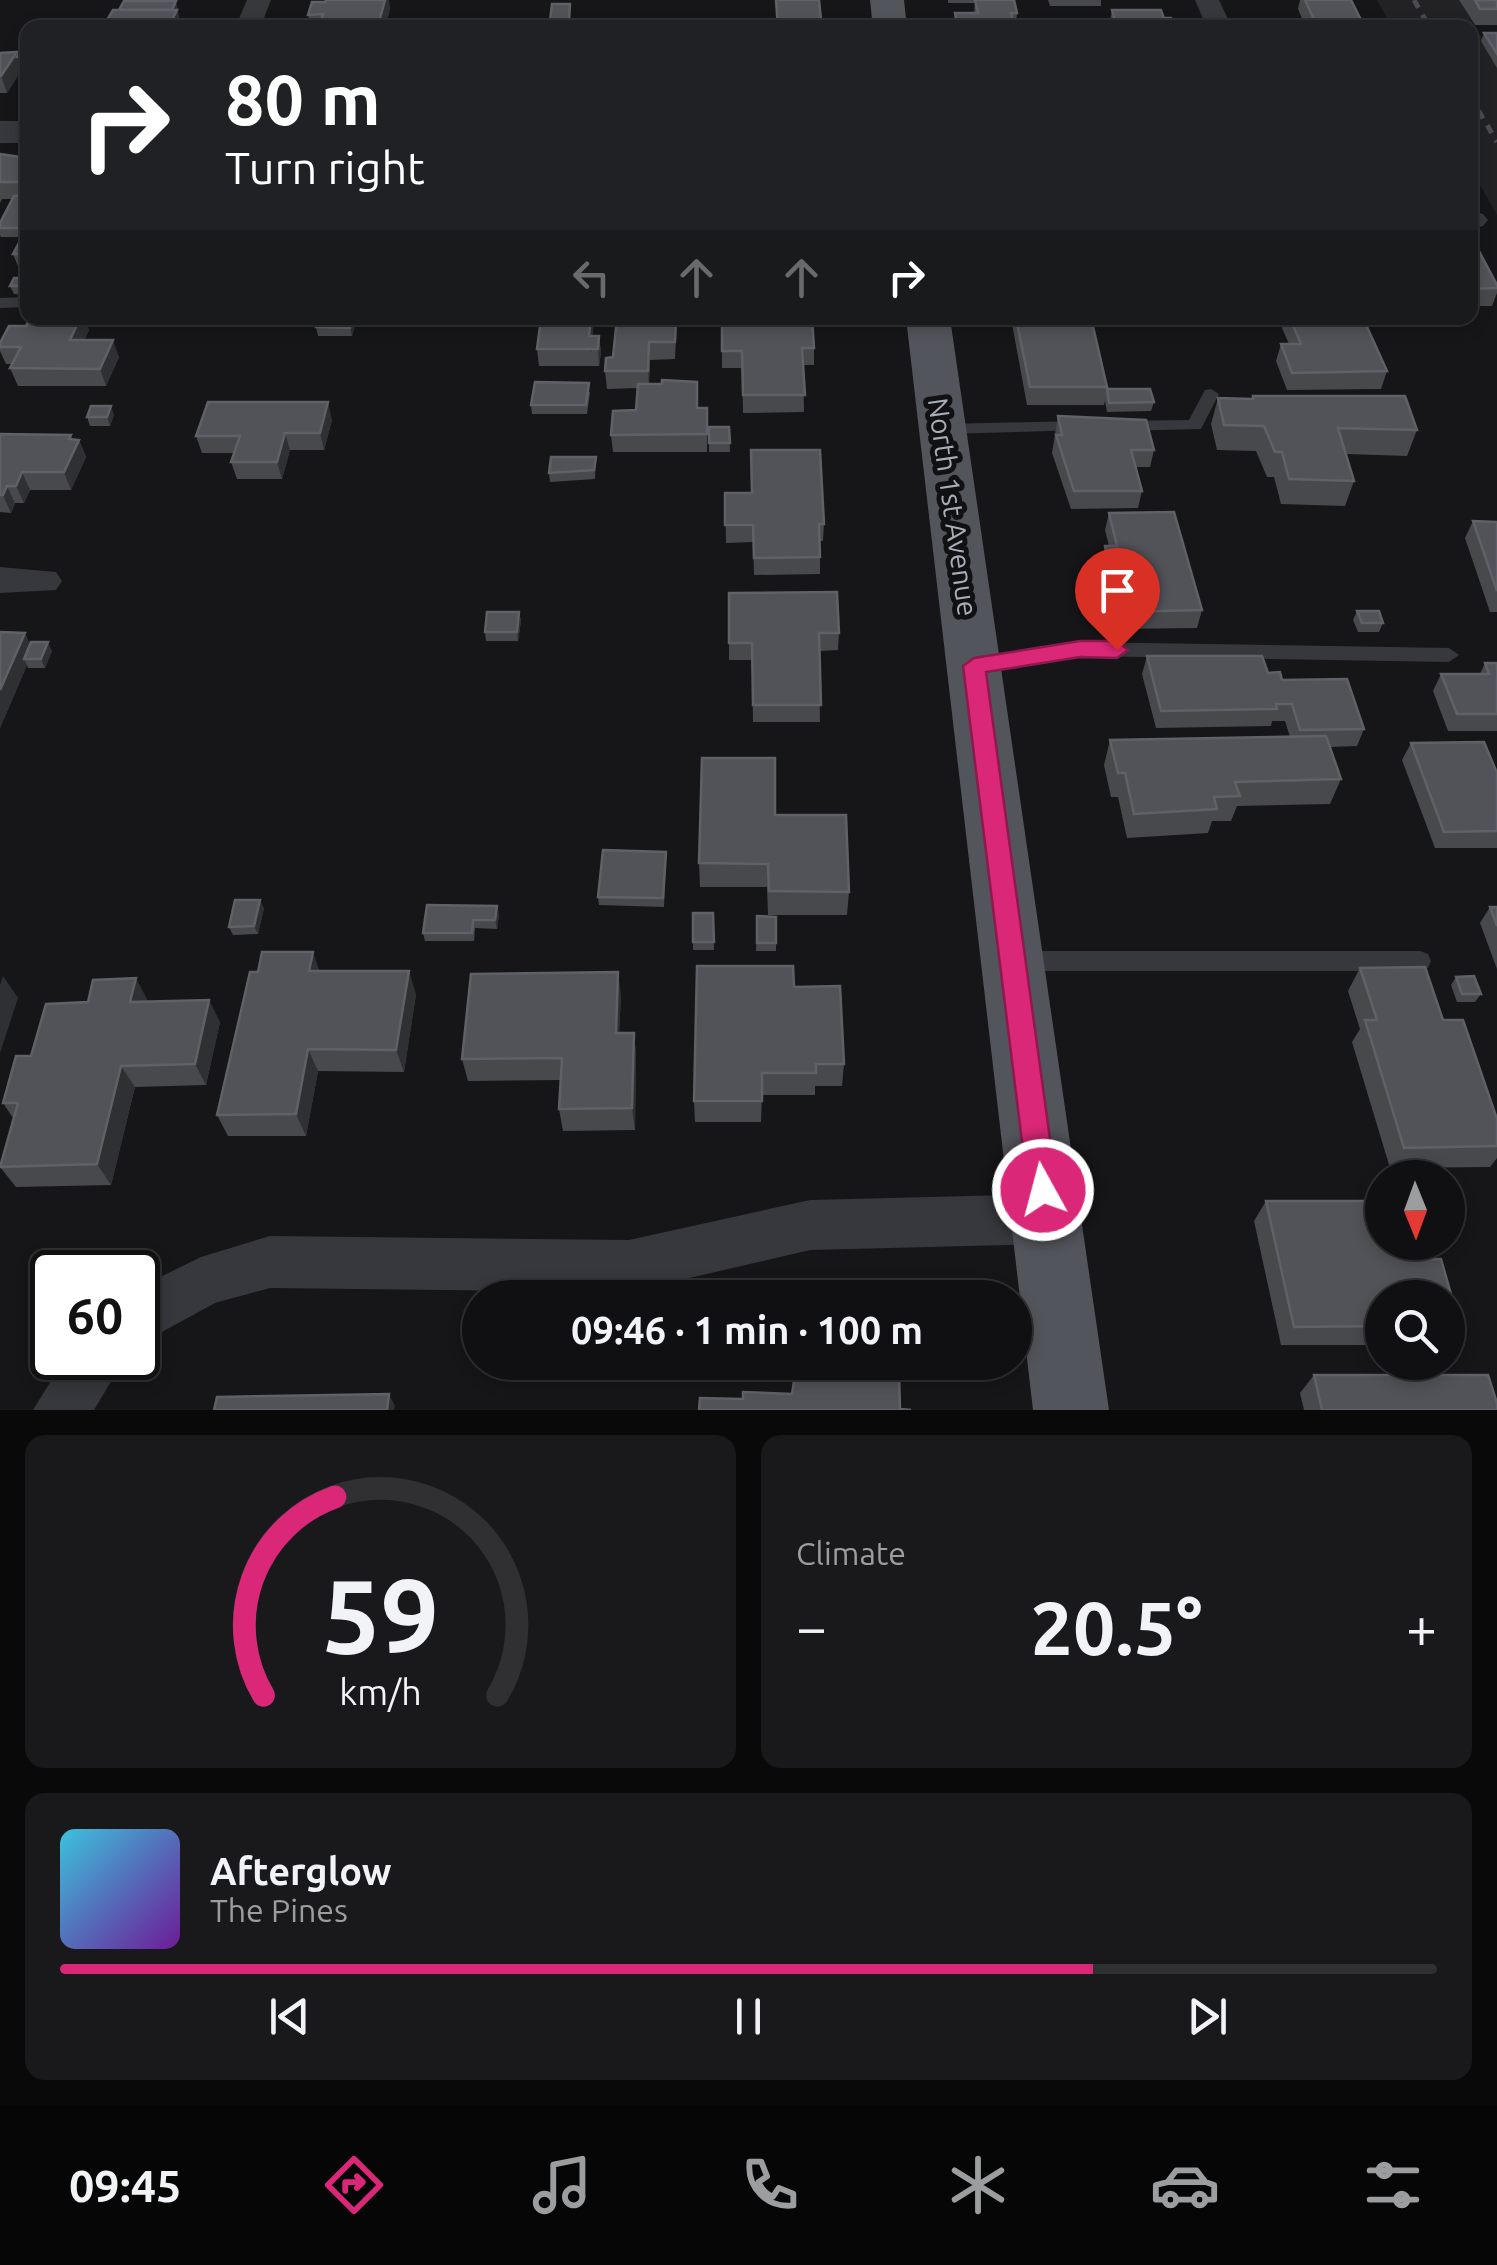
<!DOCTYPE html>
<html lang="en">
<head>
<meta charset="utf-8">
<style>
  body { margin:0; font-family:Ubuntu,sans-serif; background:#19191b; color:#f1f3f6; height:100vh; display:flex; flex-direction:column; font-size:38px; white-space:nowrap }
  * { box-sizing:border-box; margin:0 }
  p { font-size:32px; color:#9c9d9f }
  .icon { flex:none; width:55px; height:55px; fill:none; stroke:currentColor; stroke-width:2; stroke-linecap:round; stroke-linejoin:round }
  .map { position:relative; height:1410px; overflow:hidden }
  .drawer { display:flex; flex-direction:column; gap:25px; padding:25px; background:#09090a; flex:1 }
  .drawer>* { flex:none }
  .banner { position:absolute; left:20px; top:20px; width:1458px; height:305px; border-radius:20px; box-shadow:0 5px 15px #0003,0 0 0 2px #303032; background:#202124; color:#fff; overflow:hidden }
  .needle { width:65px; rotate:179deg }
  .fabs { position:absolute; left:1365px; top:1160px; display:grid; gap:20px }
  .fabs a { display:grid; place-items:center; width:100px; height:100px; border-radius:50%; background:#101012; box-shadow:0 5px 15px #0003,0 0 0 2px #303032; font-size:50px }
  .speed { position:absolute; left:30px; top:1250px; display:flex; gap:20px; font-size:50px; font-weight:700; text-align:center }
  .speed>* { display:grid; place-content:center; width:130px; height:130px; border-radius:50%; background:#101012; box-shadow:0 5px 15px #0003,0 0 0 2px #303032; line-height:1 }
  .speed .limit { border:5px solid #111; border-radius:15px; background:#fff; color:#111 }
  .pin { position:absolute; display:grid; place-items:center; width:85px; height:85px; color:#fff; margin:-102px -42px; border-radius:50% 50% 50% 0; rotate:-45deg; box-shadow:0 0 10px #0007 }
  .pin .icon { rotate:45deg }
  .me { position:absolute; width:110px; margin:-55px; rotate:353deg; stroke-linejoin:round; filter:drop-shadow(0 0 8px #0008) }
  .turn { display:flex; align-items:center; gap:35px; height:210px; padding:0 40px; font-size:45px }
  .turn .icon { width:130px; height:130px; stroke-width:2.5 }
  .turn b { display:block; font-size:70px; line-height:85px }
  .lanes { display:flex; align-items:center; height:95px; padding:0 40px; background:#0003; justify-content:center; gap:50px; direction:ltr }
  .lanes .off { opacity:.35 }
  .big { font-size:75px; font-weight:700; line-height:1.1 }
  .drawer .card { flex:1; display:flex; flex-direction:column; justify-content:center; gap:15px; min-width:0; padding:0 35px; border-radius:20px; background:#19191b }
  .drawer .dial { align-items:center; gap:0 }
  .dial svg { height:260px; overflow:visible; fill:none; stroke:#303032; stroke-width:7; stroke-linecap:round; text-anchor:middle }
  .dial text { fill:#f1f3f6; stroke:none }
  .song { display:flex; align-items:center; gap:30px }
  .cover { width:120px; height:120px; border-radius:15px; background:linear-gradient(135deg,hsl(190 70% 55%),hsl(280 70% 35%)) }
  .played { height:10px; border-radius:5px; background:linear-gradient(90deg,#db2777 75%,#303032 75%) }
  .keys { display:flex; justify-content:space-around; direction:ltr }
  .heat { display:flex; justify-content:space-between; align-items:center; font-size:55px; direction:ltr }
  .drawer .tiles { flex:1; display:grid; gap:25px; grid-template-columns:1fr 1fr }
  .card:last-child { grid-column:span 2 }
  .trip { position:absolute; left:462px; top:1280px; width:570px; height:100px; border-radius:50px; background:#101012; box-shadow:0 5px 15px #0003,0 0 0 2px #303032; font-weight:700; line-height:100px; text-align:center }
  .tabs { display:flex; height:160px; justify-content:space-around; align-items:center; background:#060607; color:#9c9d9f }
  .tabs .icon { width:70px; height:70px }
  .tabs .selected { color:#db2777 }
  .tabs b { font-size:45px; color:#f1f3f6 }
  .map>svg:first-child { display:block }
  .built { fill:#222225 }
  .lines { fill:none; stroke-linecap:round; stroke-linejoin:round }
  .service { fill:#37383d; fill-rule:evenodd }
  .minor { fill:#37383d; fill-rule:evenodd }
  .tertiary { fill:#37383d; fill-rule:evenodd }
  .primary { fill:#53555c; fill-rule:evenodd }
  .rail { stroke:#4a4c52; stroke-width:5; stroke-dasharray:9 8; stroke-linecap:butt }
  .wall { fill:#47494d }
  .shaded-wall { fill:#2f3033 }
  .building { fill:#525359; stroke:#5f6168; stroke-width:2.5 }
  .route { fill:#db2777; stroke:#8e194d; stroke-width:2.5 }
  .labels { text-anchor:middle; stroke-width:10; stroke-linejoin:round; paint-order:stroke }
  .street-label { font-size:28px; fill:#a8adb8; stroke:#111113 }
</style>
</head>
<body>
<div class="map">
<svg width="1497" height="1410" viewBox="0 0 1497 1410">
  <rect width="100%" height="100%" fill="#161618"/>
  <path class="built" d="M1377,0H1459L1497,63V215L1470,167V28L1392,27Z"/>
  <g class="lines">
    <g class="service">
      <path d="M28,297V307L0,308V298Z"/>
      <path d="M1211,389L1219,394L1201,429L1120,431L1112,426L1120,421L1189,420L1205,390Z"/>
      <path d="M1081,421L1087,422V430L943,434L934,429L943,424Z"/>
      <path d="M1080,642L1449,648L1459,655L1449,662L1080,656L974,673L964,666L974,659Z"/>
      <path d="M1020,951H1420L1428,954L1431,961L1428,968L1420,971H1020L1012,968L1009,961L1012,954Z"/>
    </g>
    <g class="minor">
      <path d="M247,0H271L260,28H235Z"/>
      <path d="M1195,0H1219L1232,28H1207Z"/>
      <path d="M1470,211L1483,214L1488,220L1483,226L1470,229Z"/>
      <path d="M0,567L56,572L62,581L56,590L0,593Z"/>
      <path d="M1046,1194L1064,1202L1072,1219L1064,1236L1046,1244L810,1250L629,1292L270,1288L215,1303L138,1345V1288L201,1257L270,1236L629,1240L810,1200Z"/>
      <path d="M65,1358H125L94,1410H33Z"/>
    </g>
    <rect class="tertiary" x="0" y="121" width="28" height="22"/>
    <g class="primary">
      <path d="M870,0H904L907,28H873Z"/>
      <path d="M906,318H950L1109,1410H1033Z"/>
    </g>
    <g class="rail">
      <path d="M1414,0L1430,28"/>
      <path d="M1470,96L1497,142"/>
    </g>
  </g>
  <g class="wall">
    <path d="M776,0L821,20V28H777Z"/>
    <path d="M948,0H1014L1017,13L1016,28H953L955,13H974L975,3H948Z"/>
    <path d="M1048,0H1101V6H1050Z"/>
    <path d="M1300,0H1351L1365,28H1306L1298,9Z"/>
    <path d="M1459,0H1497V25H1475Z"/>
    <path d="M570,4V28H551L550,21Z"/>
    <path d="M390,8L385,28H311L308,15Z"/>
    <path d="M1112,10L1164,18L1174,28H1109Z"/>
    <path d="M1484,33H1497V68L1481,41Z"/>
    <path d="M28,41V73H23L22,69L7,93H0V53L18,55Z"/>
    <path d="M0,154L28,158V271H20L13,254L22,237H1L0,235V223L12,199H2L0,203Z"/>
    <path d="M1470,239L1497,285V293L1492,306H1470Z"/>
    <path d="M28,278L27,295L14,294L10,286Z"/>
    <path d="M318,318H357L352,336H318L316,327Z"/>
    <path d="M541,318H594L592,336H599L601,353L599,366H539L537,349Z"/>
    <path d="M617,318H677L675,359L650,360L649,384L698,408H707V452H613L611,435L636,410L638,388L607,389L605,371L613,357Z"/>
    <path d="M1013,318H1091L1107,389L1154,402L1151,411L1107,412L1105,401L1104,405H1027L1012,324Z"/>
    <path d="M1286,318H1363L1387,371L1381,389L1287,390L1276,361L1281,344H1289L1282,328Z"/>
    <path d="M722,323L814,348V365H803L804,412L743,413L742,368H722Z"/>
    <path d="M89,330L84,340L119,357L106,386H18L10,368L12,364H6L0,351V343Z"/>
    <path d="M590,392L587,414H532L531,405Z"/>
    <path d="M1253,396L1417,430L1407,456L1346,454L1354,481L1345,506L1281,504L1274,477H1267L1256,451L1217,450L1211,424L1218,398L1252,399Z"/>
    <path d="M114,415L110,426H90L87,417Z"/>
    <path d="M1058,416L1154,450L1150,467H1136L1142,491L1138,508L1071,509L1052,453Z"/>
    <path d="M332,420L324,450H290L282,479H237L231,462L234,453H202L196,436Z"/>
    <path d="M709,427H729L730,452H709Z"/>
    <path d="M0,434L79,440L86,457L71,490H30L24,503H15L11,513L0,512Z"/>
    <path d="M596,457L595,479L550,482L549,473Z"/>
    <path d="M725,493L824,524L823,541H820V574L754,575L753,542L726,543Z"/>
    <path d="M1109,513L1202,610L1197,628L1117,629L1101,564L1105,546H1109L1105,530Z"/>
    <path d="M1473,521L1497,522V612H1490L1465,538Z"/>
    <path d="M729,593L839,633L838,650L819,651L820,722H753L752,660H729Z"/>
    <path d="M1357,611L1383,623L1379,632H1358L1353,620Z"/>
    <path d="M519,612L521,621L518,641H486L485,632Z"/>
    <path d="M0,632L52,651L45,668H28L27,665L0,728Z"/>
    <path d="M1147,656L1268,673L1364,729L1357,746L1330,747L1341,779L1330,804L1237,806L1231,821H1212L1208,833L1127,838L1118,797H1111L1104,765L1110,740L1290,737L1285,721H1272L1271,726L1156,728L1142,674Z"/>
    <path d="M1485,663H1497V731H1448L1433,691L1441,674H1480Z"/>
    <path d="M1411,743L1497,773V848H1435L1402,760Z"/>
    <path d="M775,815L849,892L847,915H768L767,887H700L699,863Z"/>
    <path d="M666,860L664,907L599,905L598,897Z"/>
    <path d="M1490,907H1497V969L1480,923Z"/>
    <path d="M264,908L258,934L233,935L229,927Z"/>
    <path d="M693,913H713L714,950H693Z"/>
    <path d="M499,914L497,929L475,928L474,941H425L423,933Z"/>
    <path d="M757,916L776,917V951H756Z"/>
    <path d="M1360,968L1443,1020L1497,1119V1158L1490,1167L1390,1168L1352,1042L1360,1029L1348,991Z"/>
    <path d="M320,971L416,994L404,1072L318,1071L306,1136H228L217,1115Z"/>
    <path d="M1456,977L1481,994L1475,1002H1457L1451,985Z"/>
    <path d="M794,987L844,1064L842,1086H815V1095H762L761,1122H695L694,1101Z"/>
    <path d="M621,995L619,1033H634L636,1055L635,1130L563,1131L559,1109L561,1080L468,1081L462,1059Z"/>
    <path d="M148,1001L220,1022L206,1085L135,1087L111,1185L16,1187L0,1167L13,1118L3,1103L31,1056Z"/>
    <path d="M1266,1201H1382V1242H1432L1422,1259H1441L1460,1326L1448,1340V1298H1382V1345H1281L1254,1221Z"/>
    <path d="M1314,1375L1497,1410H1304L1300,1393Z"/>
  </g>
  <g class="shaded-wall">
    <path d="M385,0H389L390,8L385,28H380L379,22Z"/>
    <path d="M176,1L181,26L168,28L169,17Z"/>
    <path d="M17,52L22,69L7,93L1,76Z"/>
    <path d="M28,172V197L22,182Z"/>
    <path d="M28,216V231L25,237L21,228Z"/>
    <path d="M80,318H85L89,330L76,357L70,340Z"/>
    <path d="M353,318H357L352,336L350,328Z"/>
    <path d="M591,318H594V322L591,353L589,336Z"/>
    <path d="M599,336L601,353L599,366L598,349Z"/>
    <path d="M113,340L119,357L106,386L100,369Z"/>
    <path d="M649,342L650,360L649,388L648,371Z"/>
    <path d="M328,402L332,420L324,450L320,433Z"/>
    <path d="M111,406L114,415L110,426L107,417Z"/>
    <path d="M285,433L290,450L282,479L277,462Z"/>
    <path d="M71,435L76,446L79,440L86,457L71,490L64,472Z"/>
    <path d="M22,472L30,490L24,503L16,486Z"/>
    <path d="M7,486L15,503L11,513L3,495Z"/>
    <path d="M519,612L521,621L518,641L517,632Z"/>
    <path d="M25,633L33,650L24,659L27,665L0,728V690Z"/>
    <path d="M48,642L52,651L45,668L41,659Z"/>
    <path d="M260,900L264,908L258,934L254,926Z"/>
    <path d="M497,906L499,914L497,929L495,920Z"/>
    <path d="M313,952L321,975L309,971Z"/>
    <path d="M409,971L416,994L404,1072L396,1050Z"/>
    <path d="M618,972L621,995L618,1056L616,1033Z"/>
    <path d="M3,976L18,998L0,1053V985Z"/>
    <path d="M136,978L148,1001L130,1002Z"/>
    <path d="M209,1000L220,1022L206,1085L195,1064Z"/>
    <path d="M634,1033L636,1055L635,1130L632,1108Z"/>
    <path d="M308,1049L318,1071L306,1136L296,1114Z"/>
    <path d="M121,1066L135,1087L111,1185L97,1164Z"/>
    <path d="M389,1394L395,1406L394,1410H387Z"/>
  </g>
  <g class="building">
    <path d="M326,0H385L379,22L320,23L323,14L308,15L312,2H325Z"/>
    <path d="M776,0H819L821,20H810V28H778Z"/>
    <path d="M975,0H1014L1017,13H1011L1014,28H958L955,13H978Z"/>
    <path d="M1305,0H1351L1365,28H1318Z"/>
    <path d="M1475,0H1497V9H1480Z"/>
    <path d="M124,1H176L172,10H119Z"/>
    <path d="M552,4H570L569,21H550Z"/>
    <path d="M113,10H177L168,28H91L95,22H106Z"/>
    <path d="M1112,10H1161L1167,28H1117Z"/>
    <path d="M1164,18H1171L1174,28H1167Z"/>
    <path d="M1484,33H1497V54Z"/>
    <path d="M27,41L28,57H17Z"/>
    <path d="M17,52L1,76H0V53Z"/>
    <path d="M0,154L28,158V172L22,182H0Z"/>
    <path d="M28,195V216L21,228H0V223L14,196Z"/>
    <path d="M28,226V254H13Z"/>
    <path d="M1472,238L1497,285V288L1470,289V239Z"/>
    <path d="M14,278H28V279L24,286H10Z"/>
    <path d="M30,318H80L70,340H113L100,369L10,368L21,347H0V343L9,326H26Z"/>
    <path d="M318,318H353L350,328L316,327Z"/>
    <path d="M541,318H591L589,336H599L598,349H537Z"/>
    <path d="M617,318H676L675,342H649L648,371H605L606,358L613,357Z"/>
    <path d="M742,318H812L814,348H802L805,395H743L742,351H722V323H742Z"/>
    <path d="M1016,318H1091L1107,387H1030Z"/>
    <path d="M1290,318H1363L1387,371L1292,373L1281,344H1301Z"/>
    <path d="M662,380L697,382V408H707V434L611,435L613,411L636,410L638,384H662Z"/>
    <path d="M535,382L589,383L586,405H531Z"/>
    <path d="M1107,389H1150L1154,402L1109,403Z"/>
    <path d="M1253,396H1405L1417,430L1338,428L1354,481L1289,479L1282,452H1275L1264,426L1224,425L1218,398L1253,399Z"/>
    <path d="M208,402H328L320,433H285L277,462H231L240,436H196Z"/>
    <path d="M91,406H111L107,417H87Z"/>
    <path d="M1058,416L1146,420L1154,450H1131L1142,491H1074L1056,435H1062Z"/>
    <path d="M709,427H729L730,443H709Z"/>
    <path d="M0,434L71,435L69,439L79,440L64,472H22L16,486H7L3,495H0Z"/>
    <path d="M751,450H820L824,524H819L820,557L754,558L753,525H725V493H752Z"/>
    <path d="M551,457H596L594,470L549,473Z"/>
    <path d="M1174,512L1202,610L1121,612L1105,546H1117L1109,513Z"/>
    <path d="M1473,521L1497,522V591Z"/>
    <path d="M837,592L839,633H819L821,705H753L752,643H729V593Z"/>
    <path d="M1357,611H1379L1383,623H1362Z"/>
    <path d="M487,612H519L517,632H485Z"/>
    <path d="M0,632L25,633L0,690Z"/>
    <path d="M31,642H48L41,659H24Z"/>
    <path d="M1147,656H1262L1268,673L1280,672L1282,680L1347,679L1364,729L1300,730L1292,704H1276L1277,709L1161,711Z"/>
    <path d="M1485,663H1497V714H1457L1441,674H1489Z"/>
    <path d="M1326,736L1341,779L1235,782L1240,796L1214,797L1217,809L1134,814L1125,773H1118L1110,740Z"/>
    <path d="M1484,742L1497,773V831L1444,832L1411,743Z"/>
    <path d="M702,758H775V815H846L849,892L769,891L768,864L699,863Z"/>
    <path d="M603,850L666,852L663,898L598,897Z"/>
    <path d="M235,900H260L254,926L229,927Z"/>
    <path d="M427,905L497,906L495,920H473L472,933H423Z"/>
    <path d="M1490,907H1497V926Z"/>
    <path d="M693,913H713L714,942H693Z"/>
    <path d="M757,916L776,917V943H757Z"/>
    <path d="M262,952H313L309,971H409L396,1050L308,1049L296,1114L217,1115L250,972H258Z"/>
    <path d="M697,966H793L794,987L840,986L844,1064H816V1073H762V1101H694Z"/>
    <path d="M1425,967L1443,1020H1463L1497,1119V1146L1404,1148L1365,1020H1377L1360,968Z"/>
    <path d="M618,972L616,1033H634L632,1108L559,1109L562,1058L462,1059L471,974Z"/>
    <path d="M1474,976L1481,994H1462L1456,977Z"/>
    <path d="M136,978L130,1002L209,1000L195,1064L121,1066L97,1164L0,1167L18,1103H3L16,1056H31L46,1004L88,1002L93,980Z"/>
    <path d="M1266,1201H1382V1242H1432L1426,1252L1419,1251L1422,1259H1441L1460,1326H1448V1298H1382V1326L1294,1327Z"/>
    <path d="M797,1362H836V1369L899,1371L900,1409L911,1410H699L700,1398L743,1399V1392L792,1394Z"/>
    <path d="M1314,1375H1488L1497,1403V1410H1322Z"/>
    <path d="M389,1394L387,1410H214L217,1397Z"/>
  </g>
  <path class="route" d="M1080,641H1117L1128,650L1117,658L1080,657L986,672L1057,1190L1053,1199L1043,1203L1033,1199L1028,1190L963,666L974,658Z"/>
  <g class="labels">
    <g class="street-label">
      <text transform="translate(953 507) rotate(82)" y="10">North 1st Avenue</text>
    </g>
  </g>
</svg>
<div class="fabs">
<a><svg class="needle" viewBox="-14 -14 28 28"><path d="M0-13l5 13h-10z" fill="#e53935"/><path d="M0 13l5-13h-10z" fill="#9c9d9f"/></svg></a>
<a><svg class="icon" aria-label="search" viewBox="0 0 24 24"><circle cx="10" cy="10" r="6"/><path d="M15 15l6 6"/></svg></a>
</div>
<div class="speed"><div class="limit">60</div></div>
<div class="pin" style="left:1117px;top:650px;background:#d93025"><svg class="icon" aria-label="arrive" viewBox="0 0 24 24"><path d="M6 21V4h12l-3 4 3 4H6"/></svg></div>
<svg class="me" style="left:1043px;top:1190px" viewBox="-20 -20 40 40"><circle r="17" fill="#db2777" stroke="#fff" stroke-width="3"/><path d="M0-11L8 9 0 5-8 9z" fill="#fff"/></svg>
<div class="trip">09:46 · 1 min · 100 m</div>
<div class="banner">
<div class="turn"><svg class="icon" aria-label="right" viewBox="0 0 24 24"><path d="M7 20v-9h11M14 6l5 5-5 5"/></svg><div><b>80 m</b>Turn right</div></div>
<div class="lanes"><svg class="icon off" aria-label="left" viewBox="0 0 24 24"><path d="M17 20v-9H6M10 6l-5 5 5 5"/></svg><svg class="icon off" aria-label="ahead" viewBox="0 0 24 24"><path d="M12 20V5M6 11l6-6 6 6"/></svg><svg class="icon off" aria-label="ahead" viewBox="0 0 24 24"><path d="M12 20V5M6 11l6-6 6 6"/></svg><svg class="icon" aria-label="right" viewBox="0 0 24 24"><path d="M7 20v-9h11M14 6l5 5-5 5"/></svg></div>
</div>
</div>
<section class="drawer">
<div class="tiles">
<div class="card dial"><svg viewBox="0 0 100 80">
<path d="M14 69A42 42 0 1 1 86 69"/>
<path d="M14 69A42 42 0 0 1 36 8" stroke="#db2777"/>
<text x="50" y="56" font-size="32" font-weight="700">59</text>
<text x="50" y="72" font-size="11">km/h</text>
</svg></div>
<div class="card"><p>Climate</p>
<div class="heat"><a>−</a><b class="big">20.5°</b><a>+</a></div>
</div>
<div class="card">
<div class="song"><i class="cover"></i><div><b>Afterglow</b><p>The Pines</p></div></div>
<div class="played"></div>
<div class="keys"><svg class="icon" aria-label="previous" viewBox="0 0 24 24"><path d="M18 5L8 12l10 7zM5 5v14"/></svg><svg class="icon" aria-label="pause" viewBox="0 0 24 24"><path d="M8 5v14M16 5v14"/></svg><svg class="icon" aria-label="next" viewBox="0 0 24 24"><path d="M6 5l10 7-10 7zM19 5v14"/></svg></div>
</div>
</div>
</section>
<nav class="tabs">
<b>09:45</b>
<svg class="icon selected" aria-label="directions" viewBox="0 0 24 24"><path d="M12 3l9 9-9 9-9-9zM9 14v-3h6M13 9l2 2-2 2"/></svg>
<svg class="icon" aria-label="music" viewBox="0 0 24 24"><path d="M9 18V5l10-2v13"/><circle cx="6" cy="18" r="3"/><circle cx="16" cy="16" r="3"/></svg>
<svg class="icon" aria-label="phone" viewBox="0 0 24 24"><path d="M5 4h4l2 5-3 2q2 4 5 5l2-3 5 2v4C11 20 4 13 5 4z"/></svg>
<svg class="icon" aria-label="climate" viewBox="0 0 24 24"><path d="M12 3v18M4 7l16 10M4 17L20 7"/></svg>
<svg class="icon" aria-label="car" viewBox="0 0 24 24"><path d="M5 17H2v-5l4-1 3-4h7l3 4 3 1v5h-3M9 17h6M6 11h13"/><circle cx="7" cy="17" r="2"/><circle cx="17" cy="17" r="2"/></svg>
<svg class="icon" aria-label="filters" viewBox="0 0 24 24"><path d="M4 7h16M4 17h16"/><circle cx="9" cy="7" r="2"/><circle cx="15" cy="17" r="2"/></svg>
</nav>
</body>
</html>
